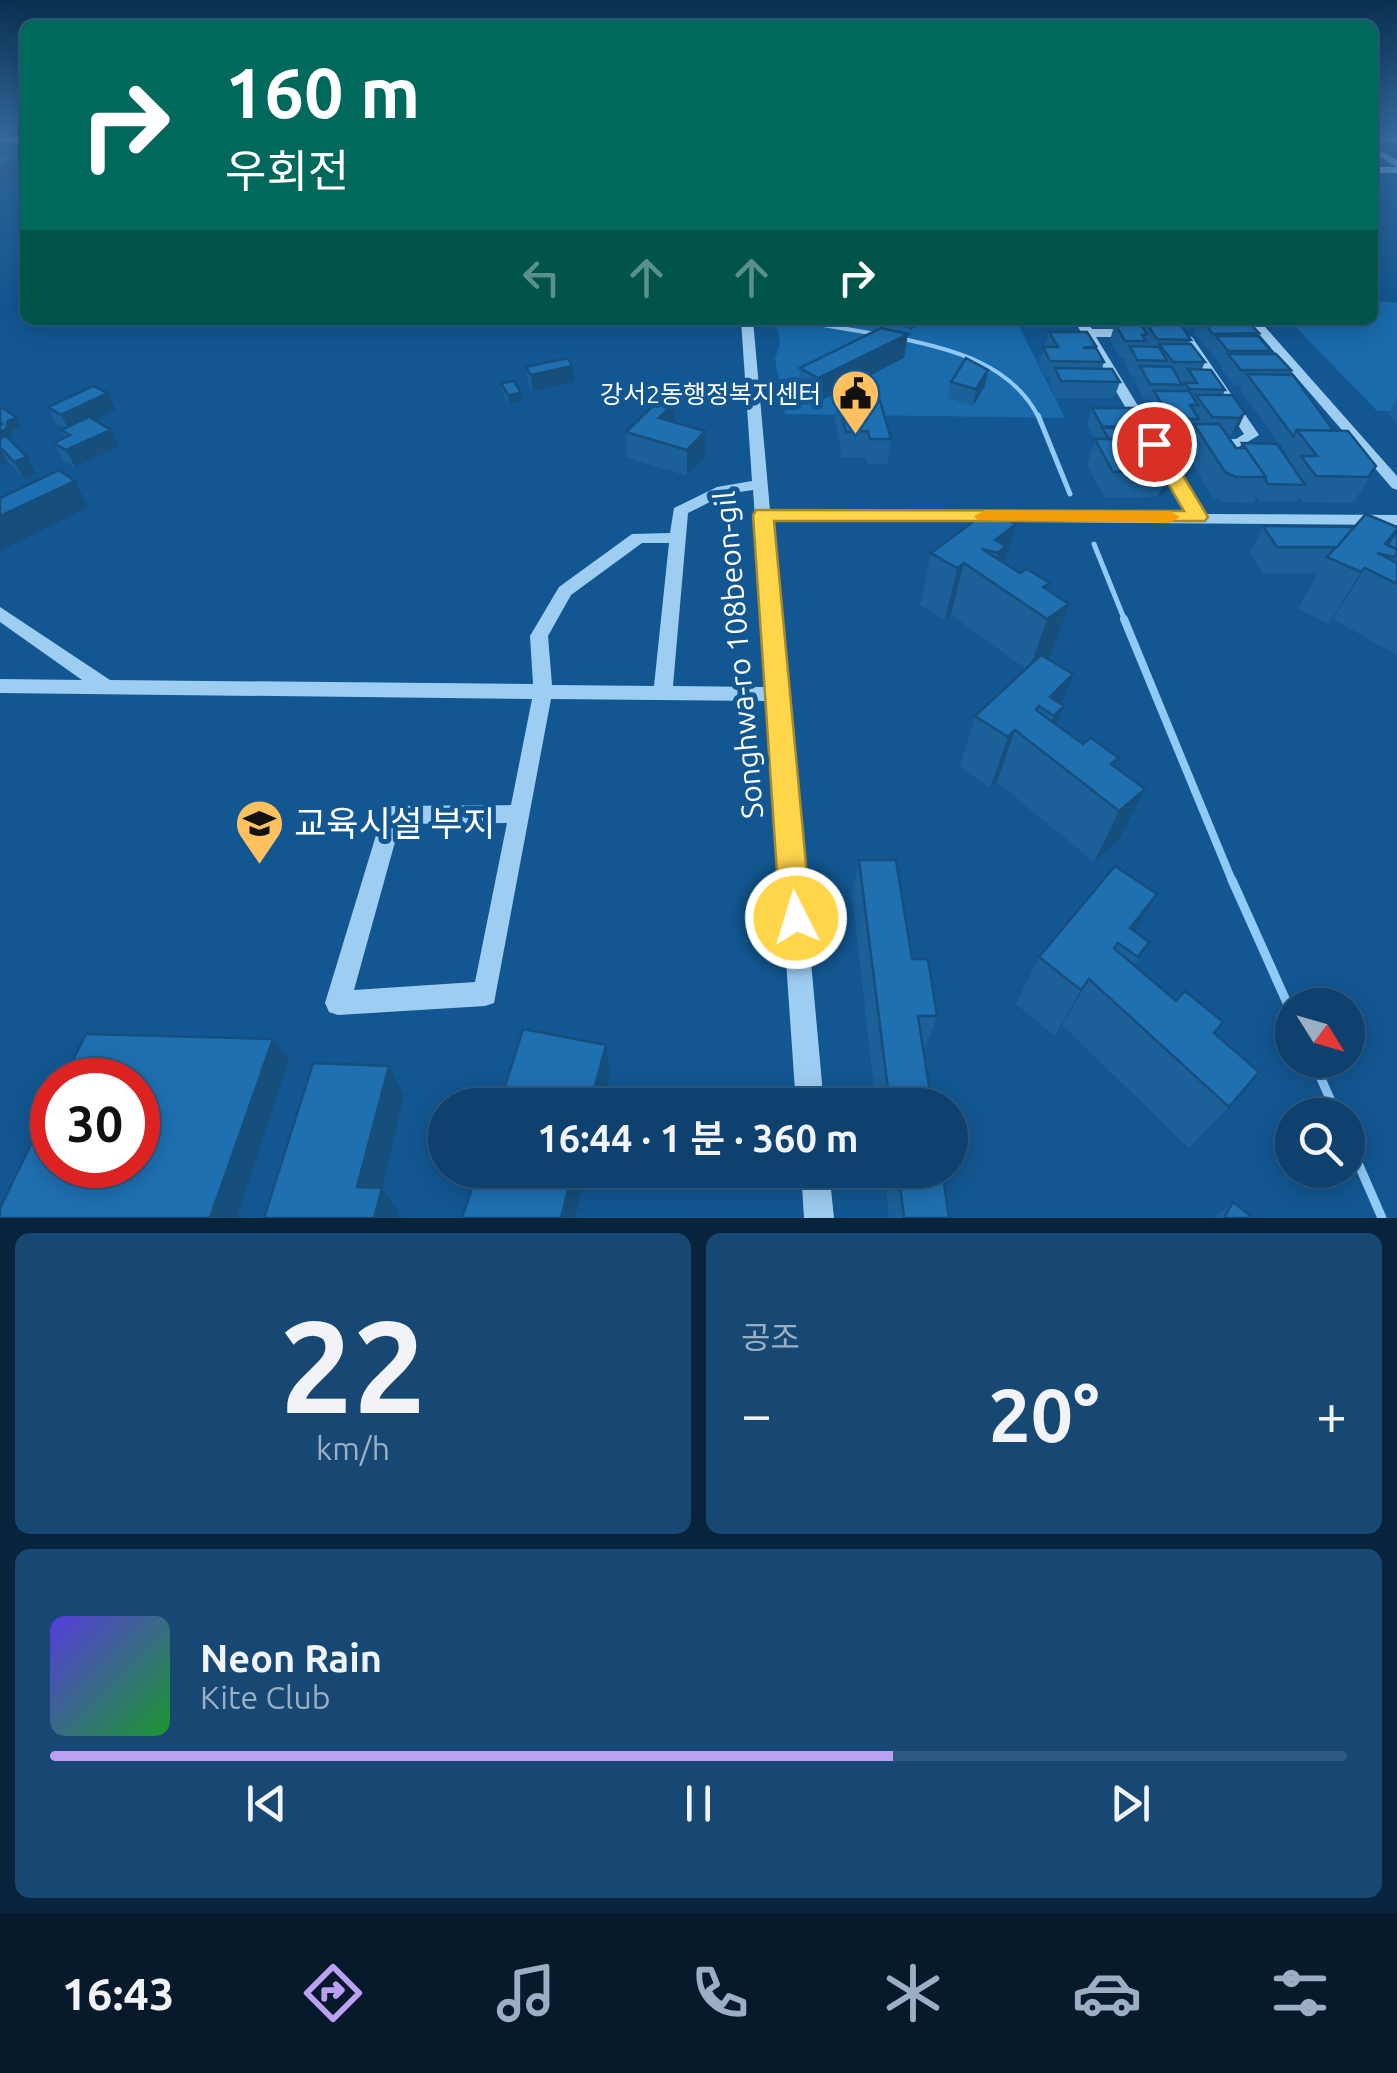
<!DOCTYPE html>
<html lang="ko">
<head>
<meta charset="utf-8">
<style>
  body { margin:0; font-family:Ubuntu,"Noto Sans KR",sans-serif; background:#174873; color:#f1f3f6; height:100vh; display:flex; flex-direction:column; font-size:38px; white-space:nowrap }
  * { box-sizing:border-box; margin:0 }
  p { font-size:32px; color:#9bafc2 }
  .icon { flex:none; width:55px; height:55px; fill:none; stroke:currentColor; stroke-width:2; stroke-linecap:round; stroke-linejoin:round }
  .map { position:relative; height:1218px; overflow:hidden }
  .panel { display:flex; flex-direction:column; gap:15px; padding:15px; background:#08243c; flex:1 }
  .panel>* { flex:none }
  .hud { position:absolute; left:20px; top:20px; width:1358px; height:305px; border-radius:15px; box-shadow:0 5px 25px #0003,0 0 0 2px #2e5a81; background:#00695c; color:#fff; overflow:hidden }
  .needle { width:65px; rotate:127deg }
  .controls { position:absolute; left:1275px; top:988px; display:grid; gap:20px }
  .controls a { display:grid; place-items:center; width:90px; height:90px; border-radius:50%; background:#0e416e; box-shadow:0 5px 25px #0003,0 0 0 2px #2e5a81; font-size:50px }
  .speed { position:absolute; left:30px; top:1058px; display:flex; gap:20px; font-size:50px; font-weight:700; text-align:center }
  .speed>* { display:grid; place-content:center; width:130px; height:130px; border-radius:50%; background:#0e416e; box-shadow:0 5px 25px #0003,0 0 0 2px #2e5a81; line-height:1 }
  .speed .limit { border:15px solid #d22; background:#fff; color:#111 }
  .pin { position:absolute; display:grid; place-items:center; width:85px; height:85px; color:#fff; margin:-42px; border:5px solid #fff; border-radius:50%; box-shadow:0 2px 10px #0007 }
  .me { position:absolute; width:110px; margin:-55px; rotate:355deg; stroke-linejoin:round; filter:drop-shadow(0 0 8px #0008) }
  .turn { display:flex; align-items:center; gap:35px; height:210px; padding:0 40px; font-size:45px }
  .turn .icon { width:130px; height:130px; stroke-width:2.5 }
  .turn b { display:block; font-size:70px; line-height:85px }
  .lanes { display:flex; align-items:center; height:95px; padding:0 40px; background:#0003; justify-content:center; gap:50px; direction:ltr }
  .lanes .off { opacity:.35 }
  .big { font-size:75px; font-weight:600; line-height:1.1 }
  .panel .tile { flex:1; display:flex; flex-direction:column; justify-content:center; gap:15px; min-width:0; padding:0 35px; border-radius:15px; background:#174873 }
  .panel .dial { align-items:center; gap:0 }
  .dial b { font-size:130px; line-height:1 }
  .song { display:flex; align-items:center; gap:30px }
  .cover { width:120px; height:120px; border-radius:15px; background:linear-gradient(135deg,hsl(250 70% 55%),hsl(130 70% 35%)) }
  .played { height:10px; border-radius:5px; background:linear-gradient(90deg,#bca0f2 65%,#2e5a81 65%) }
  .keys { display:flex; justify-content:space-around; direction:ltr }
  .heat { display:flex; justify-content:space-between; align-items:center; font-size:55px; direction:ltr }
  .panel .tiles { flex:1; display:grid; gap:15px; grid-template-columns:1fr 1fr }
  .tile:last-child { grid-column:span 2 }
  .trip { position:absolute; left:428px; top:1088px; width:540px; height:100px; border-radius:50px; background:#0e416e; box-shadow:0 5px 25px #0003,0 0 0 2px #2e5a81; font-weight:600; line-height:100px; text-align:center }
  .menu { display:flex; height:160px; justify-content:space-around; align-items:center; background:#061a2c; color:#9bafc2 }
  .menu .icon { width:70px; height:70px }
  .menu .active { color:#bca0f2 }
  .menu b { font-size:45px; color:#f1f3f6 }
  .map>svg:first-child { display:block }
  .green { fill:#196bac }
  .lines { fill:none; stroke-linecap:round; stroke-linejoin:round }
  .stream-far3 { stroke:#90caf6; stroke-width:4 }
  .stream-far2 { stroke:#90caf6; stroke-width:5 }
  .stream-far1 { stroke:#90caf6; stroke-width:8 }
  .stream { stroke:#90caf6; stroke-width:9 }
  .minor { fill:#9ecdf2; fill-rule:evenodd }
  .wall { fill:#1b6098 }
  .shaded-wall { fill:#164e7c }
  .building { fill:#1f70b1; stroke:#164e7c; stroke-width:2.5 }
  .route { fill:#ffd54a; stroke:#a68a30; stroke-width:2.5 }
  .slow { fill:#f59e0b }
  .labels { text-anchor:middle; stroke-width:10; stroke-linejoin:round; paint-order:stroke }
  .far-poi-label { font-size:25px; fill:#fff; stroke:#125792; text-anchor:end }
  .street-label { font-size:30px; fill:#fff; stroke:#125792 }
  .near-poi-label { font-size:35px; fill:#fff; stroke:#125792; text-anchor:start }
</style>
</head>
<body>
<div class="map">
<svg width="1397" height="1218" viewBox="0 0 1397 1218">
  <rect width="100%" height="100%" fill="#125792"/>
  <g class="green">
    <path d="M1373,301L1397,303V411H1377L1289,320H1372Z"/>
    <path d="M776,320H1016L1065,418L785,414L775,359L780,342Z"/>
  </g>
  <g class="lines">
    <g class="stream-far3">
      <path d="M794,320L876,334"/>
      <path d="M899,338C954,350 1012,364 1039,418"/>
    </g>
    <g class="stream-far2">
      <path d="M1038,415L1070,494"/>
      <path d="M1094,544L1125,621"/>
    </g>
    <path class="stream-far1" d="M1124,619L1233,883"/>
    <g class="stream">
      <path d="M1232,880L1292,1014"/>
      <path d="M1313,1060L1337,1115"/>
      <path d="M1348,1140L1382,1218"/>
    </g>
    <g class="minor">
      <rect x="0" y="136" width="25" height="6"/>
      <rect x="1372" y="137" width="25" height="6"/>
      <path d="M1372,146L1397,160V167L1372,152Z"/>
      <rect x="1372" y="167" width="25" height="6"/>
      <path d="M741,320H753L770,510L1188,514L1156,457L1163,453L1170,457L1204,514L1397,515V525L771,520L824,1105H796L768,701L551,699L494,1003L485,1006L338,1015L329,1012L325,1003L384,809L392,806L511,805L532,699L0,693V679L82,680L0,622V607L110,680L533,684L530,636L559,587L632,534L670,533L674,508L717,487L752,481ZM753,490L767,687L673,686L688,513L726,494ZM642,543H669L654,686L552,685L548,636L571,595ZM507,823L475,982L354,990L400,824Z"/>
      <path d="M1074,320H1086L1092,329H1132L1138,333L1132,337H1096L1151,427L1149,430H1139L1137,427Z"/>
      <path d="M1247,320H1259L1397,476V490L1392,488Z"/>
      <path d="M1168,330L1192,337L1259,435L1239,447H1149L1147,444L1154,440L1236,439L1244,434L1184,343L1164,337V331Z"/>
      <path d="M801,1170H829L834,1218H804Z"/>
    </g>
  </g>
  <g class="wall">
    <path d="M902,320H927L910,330L901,326Z"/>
    <path d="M1098,320H1145L1143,326H1141L1143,327L1145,321L1188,320L1186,326H1181L1191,340L1189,344L1205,362L1202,369L1225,390L1223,395L1245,413L1237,430L1232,434H1226L1236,448H1239L1242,443L1285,455L1286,453L1240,390L1242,386H1234L1222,370L1223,367L1210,352L1211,349H1207L1194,333L1199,320H1247L1259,333L1258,336L1271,351L1270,354L1291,370L1289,374L1334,431L1376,466L1361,491L1353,503L1303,502L1299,496L1296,502L1259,501L1257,496L1254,503L1224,502L1213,498L1184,449L1189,436H1176L1161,430L1148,407L1151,400H1144L1135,382L1137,377H1132L1124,362L1126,357H1120L1110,340L1114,326H1101Z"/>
    <path d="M1049,332L1096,346L1095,348L1104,362L1102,369L1120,382L1114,398H1056L1050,384L1052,377H1046L1039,363Z"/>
    <path d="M904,358L816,403L798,393L800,368Z"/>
    <path d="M526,367L574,382L533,391L528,383Z"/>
    <path d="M988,370L985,386L973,406L948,398L951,382Z"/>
    <path d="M501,383L521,393L522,401L509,404L502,392Z"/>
    <path d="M837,394L891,439L887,464L867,465L865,457H842L835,419Z"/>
    <path d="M1397,398V424L1388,414Z"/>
    <path d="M675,402V423L705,431V457L687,476L627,458L626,432Z"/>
    <path d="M48,407L116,410L94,420L111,430L119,447L75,467L63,460L54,443L65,438L61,430L64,428L56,424Z"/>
    <path d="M1092,408L1158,447L1156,451L1178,465L1168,491L1158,497H1104L1087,465L1095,440L1087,424Z"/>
    <path d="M0,409L17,418L21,426L13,430L11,439H9L27,457L36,474L24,479L8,462L0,465Z"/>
    <path d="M989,510L1004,563L1069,604L1051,656L1047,659L1062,704L1064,706L1057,725L1145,789L1119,840L1094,862L997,782L990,788L960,767L975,716L1026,669L951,615L945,620L920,605L931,553Z"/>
    <path d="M1263,526L1397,527V655L1333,619L1329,624L1298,609L1318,573L1263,574L1250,553Z"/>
    <path d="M859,860L912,959L937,1016L926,1047H923L932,1105H876L852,894Z"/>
    <path d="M1134,931L1149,942L1134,965L1214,1033L1229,1107L1189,1148L1062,1025L1055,1036L1016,1004L1039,957Z"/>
    <path d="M884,1170H942L949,1218H889Z"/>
    <path d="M1233,1202L1253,1218H1214Z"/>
  </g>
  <g class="shaded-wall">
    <path d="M25,158V179L19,180L3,189L0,184V165L10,160Z"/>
    <path d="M914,320H927L910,330L911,322Z"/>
    <path d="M908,334L904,358L816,403L818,378Z"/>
    <path d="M572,366L574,382L533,391L531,375Z"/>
    <path d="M988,370L985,386L973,406L976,389Z"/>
    <path d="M108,393L116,410L70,432L61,415Z"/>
    <path d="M521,393L522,401L509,404L508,395Z"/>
    <path d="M675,402V427L659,443V418Z"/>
    <path d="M1245,413L1237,430L1232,434L1239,418Z"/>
    <path d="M17,418L21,426L13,430L11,439L0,441V431L8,421Z"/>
    <path d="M111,430L119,447L75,467L66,450Z"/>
    <path d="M705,431V457L687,476V450Z"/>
    <path d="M0,449L8,462L0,465Z"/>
    <path d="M27,457L36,474L24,479L14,462Z"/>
    <path d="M1178,465L1168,491L1158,497L1169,471Z"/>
    <path d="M75,481L88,507L0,551V516Z"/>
    <path d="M1016,524L1001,575L990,581L998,553L995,540Z"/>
    <path d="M964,563L951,615L945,620L957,568Z"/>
    <path d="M1365,568L1333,619L1329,624L1361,572Z"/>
    <path d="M1069,604L1051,656L1029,671L1047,619Z"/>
    <path d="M1073,674L1059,711L1064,706L1046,754L1041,750L1054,716L1050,697Z"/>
    <path d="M1015,730L997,782L990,788L1008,737Z"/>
    <path d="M1145,789L1119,840L1094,862L1119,811Z"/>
    <path d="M1157,894L1127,943L1130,928Z"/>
    <path d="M1089,979L1062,1025L1055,1036L1081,990Z"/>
    <path d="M273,1039L289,1061L237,1218H210Z"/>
    <path d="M606,1045L610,1075L603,1105H590Z"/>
    <path d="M389,1066L404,1095L382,1188L399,1213L398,1218H374L357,1187Z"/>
    <path d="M573,1170H587L575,1218H561Z"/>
  </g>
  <g class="building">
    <path d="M25,152V158L10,160L0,165V155H8Z"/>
    <path d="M1202,320H1247L1259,333L1213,334Z"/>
    <path d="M1138,321L1147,334L1142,335L1146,341H1125L1115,324Z"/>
    <path d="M1145,321L1181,325L1191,340L1157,339Z"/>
    <path d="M881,328L908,334L818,378L800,368Z"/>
    <path d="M1049,332H1087L1096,346L1083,348H1096L1104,362L1050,361L1043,347H1058Z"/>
    <path d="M1216,336H1258L1271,351H1228Z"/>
    <path d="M1159,344H1191L1205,362H1173Z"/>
    <path d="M1130,346L1159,347L1167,361L1137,360Z"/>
    <path d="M1228,354H1276L1291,370H1241Z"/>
    <path d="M568,358L572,366L531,375L526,367Z"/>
    <path d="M966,358L988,370L976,389L951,382Z"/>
    <path d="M1140,366L1172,367L1182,385L1150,384Z"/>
    <path d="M1055,368L1112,369L1120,382L1061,381Z"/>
    <path d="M1188,369L1211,370L1225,390L1189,389L1185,383H1197Z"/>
    <path d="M1247,374L1293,375L1334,431L1297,430L1293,436Z"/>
    <path d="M514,381L521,393L508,395L501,383Z"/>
    <path d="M93,386L108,393L61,415L48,407Z"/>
    <path d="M1154,391H1189L1198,405H1190L1199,419H1182L1167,413Z"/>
    <path d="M837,394H878L891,439H870L868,431L846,432Z"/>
    <path d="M1196,395H1232L1245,413L1239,418L1212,417Z"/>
    <path d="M661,398L675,402L659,418L705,431L687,450L626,432Z"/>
    <path d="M3,408L17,418L8,421L6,430L0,431V424H2L0,422V409Z"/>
    <path d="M1092,408H1135L1158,447L1122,445L1118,439H1109L1102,428H1132L1102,426Z"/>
    <path d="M89,417L111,430L66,450L54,443L70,435L61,430Z"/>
    <path d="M1194,424H1219L1236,448H1247L1266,477H1236L1225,472Z"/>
    <path d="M1297,430L1348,431L1376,466L1368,477L1316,476L1301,456H1317Z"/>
    <path d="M6,436L27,457L14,462L0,447V438Z"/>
    <path d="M1095,439H1118L1122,445H1139L1143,451H1170L1178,465L1169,471L1113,472Z"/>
    <path d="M1242,443L1277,444L1305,485L1268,484L1265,479L1266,477Z"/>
    <path d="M59,470L75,481L0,516V498Z"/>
    <path d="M989,510L1016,524L995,540L1006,546L998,553L982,549L1020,573L1027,569L1050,583L1043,587L1069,604L1047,619L964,563L957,568L931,553Z"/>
    <path d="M1366,514L1397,527V529L1385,544L1397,549V554L1394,557L1377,553L1397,563V584L1365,568L1361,572L1327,557Z"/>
    <path d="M1263,526L1354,527L1337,547H1277Z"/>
    <path d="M1397,530V549L1388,545Z"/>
    <path d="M1041,655L1073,674L1050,697L1064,706L1054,716L1039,706L1036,710L1083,744L1091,738L1119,758L1111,764L1145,789L1119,811L1015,730L1008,737L975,716Z"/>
    <path d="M859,860H896L912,959H928L937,1016H918L932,1105H890Z"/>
    <path d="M1115,866L1157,894L1130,928L1149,942L1138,957L1118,943L1114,948L1176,1001L1185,991L1223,1022L1214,1033L1259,1072L1229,1107L1089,979L1081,990L1039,957Z"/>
    <path d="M523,1029L606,1045L590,1105H499Z"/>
    <path d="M86,1034L273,1039L210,1218H0V1208L52,1101V1165H138V1080H63Z"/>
    <path d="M313,1063L389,1066L357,1187L382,1188L374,1218H264Z"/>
    <path d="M478,1170H573L561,1218H462Z"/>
    <path d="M898,1170H942L949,1218H904Z"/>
    <path d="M1233,1202L1253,1218H1224Z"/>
  </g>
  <linearGradient id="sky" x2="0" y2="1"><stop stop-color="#0a3050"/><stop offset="0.44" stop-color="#33699d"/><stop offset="1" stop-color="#33699d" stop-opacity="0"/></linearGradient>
  <rect width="1397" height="306" fill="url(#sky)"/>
  <path class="route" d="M1154,438L1164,444L1208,517L1205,521H774L811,918L806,928L796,932L785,928L780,918L753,515L756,510L1184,511L1145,444Z"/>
  <path class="slow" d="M985,510L1170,511L1180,517L1170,523L977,520L974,516Z"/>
  <defs>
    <symbol id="civic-pin" viewBox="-11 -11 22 30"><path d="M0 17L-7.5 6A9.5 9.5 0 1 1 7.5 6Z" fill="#ffc060" stroke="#125792"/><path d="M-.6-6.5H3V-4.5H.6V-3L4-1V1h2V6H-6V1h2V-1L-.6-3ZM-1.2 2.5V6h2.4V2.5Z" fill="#111"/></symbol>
    <symbol id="school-pin" viewBox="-11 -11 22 30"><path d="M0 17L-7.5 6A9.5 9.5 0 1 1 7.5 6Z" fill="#ffc060" stroke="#125792"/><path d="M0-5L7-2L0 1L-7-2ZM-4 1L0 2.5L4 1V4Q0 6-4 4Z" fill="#111"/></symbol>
  </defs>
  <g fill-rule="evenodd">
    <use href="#civic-pin" x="828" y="366" width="55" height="75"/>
    <use href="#school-pin" x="232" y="796" width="55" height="75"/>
  </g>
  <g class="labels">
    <g class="far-poi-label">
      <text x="821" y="403">강서2동행정복지센터</text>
    </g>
    <g class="street-label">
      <text transform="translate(739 655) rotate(-95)" y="10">Songhwa-ro 108beon-gil</text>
    </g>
    <g class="near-poi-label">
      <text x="294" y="836">교육시설 부지</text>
    </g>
  </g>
</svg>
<div class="controls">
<a><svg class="needle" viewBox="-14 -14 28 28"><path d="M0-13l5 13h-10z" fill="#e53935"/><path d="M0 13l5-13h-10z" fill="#9bafc2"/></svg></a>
<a><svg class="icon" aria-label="search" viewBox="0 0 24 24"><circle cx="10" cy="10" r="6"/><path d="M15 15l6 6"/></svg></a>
</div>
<div class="speed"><div class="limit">30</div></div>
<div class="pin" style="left:1154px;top:444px;background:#d93025"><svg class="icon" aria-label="arrive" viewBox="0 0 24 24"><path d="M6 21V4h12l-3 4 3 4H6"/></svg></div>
<svg class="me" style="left:796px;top:918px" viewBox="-20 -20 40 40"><circle r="17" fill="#ffd54a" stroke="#fff" stroke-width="3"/><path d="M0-11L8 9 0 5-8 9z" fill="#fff"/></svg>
<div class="trip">16:44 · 1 분 · 360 m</div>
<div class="hud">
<div class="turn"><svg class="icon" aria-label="right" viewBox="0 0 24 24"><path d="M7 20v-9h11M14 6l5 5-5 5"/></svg><div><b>160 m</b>우회전</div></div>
<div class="lanes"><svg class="icon off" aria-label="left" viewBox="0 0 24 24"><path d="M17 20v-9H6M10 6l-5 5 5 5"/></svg><svg class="icon off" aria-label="ahead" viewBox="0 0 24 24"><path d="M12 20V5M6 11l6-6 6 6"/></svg><svg class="icon off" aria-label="ahead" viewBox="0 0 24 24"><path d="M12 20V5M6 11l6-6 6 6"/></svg><svg class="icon" aria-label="right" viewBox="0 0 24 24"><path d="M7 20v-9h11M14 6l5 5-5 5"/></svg></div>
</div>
</div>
<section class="panel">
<div class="tiles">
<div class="tile dial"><b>22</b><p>km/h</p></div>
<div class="tile"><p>공조</p>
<div class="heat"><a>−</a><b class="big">20°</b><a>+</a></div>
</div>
<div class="tile">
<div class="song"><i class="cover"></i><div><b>Neon Rain</b><p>Kite Club</p></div></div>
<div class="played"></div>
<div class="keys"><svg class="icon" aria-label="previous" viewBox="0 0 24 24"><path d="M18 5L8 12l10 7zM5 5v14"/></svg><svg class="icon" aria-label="pause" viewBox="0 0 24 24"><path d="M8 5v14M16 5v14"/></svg><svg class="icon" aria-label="next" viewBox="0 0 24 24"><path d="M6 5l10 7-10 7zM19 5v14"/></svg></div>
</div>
</div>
</section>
<nav class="menu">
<b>16:43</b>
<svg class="icon active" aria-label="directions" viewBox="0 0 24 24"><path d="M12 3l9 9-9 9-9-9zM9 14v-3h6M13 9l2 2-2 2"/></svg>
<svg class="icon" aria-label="music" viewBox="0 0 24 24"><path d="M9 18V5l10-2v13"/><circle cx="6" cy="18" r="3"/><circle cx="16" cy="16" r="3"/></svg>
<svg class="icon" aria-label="phone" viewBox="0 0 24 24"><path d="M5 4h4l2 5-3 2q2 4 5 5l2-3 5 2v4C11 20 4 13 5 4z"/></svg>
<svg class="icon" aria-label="climate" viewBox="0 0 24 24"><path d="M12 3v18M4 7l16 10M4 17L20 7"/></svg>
<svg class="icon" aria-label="car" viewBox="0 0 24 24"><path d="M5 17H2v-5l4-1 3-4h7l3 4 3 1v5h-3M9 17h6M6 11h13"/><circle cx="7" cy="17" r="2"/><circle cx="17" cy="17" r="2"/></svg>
<svg class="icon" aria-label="filters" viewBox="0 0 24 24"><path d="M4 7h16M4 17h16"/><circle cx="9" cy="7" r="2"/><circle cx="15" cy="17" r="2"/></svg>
</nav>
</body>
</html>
